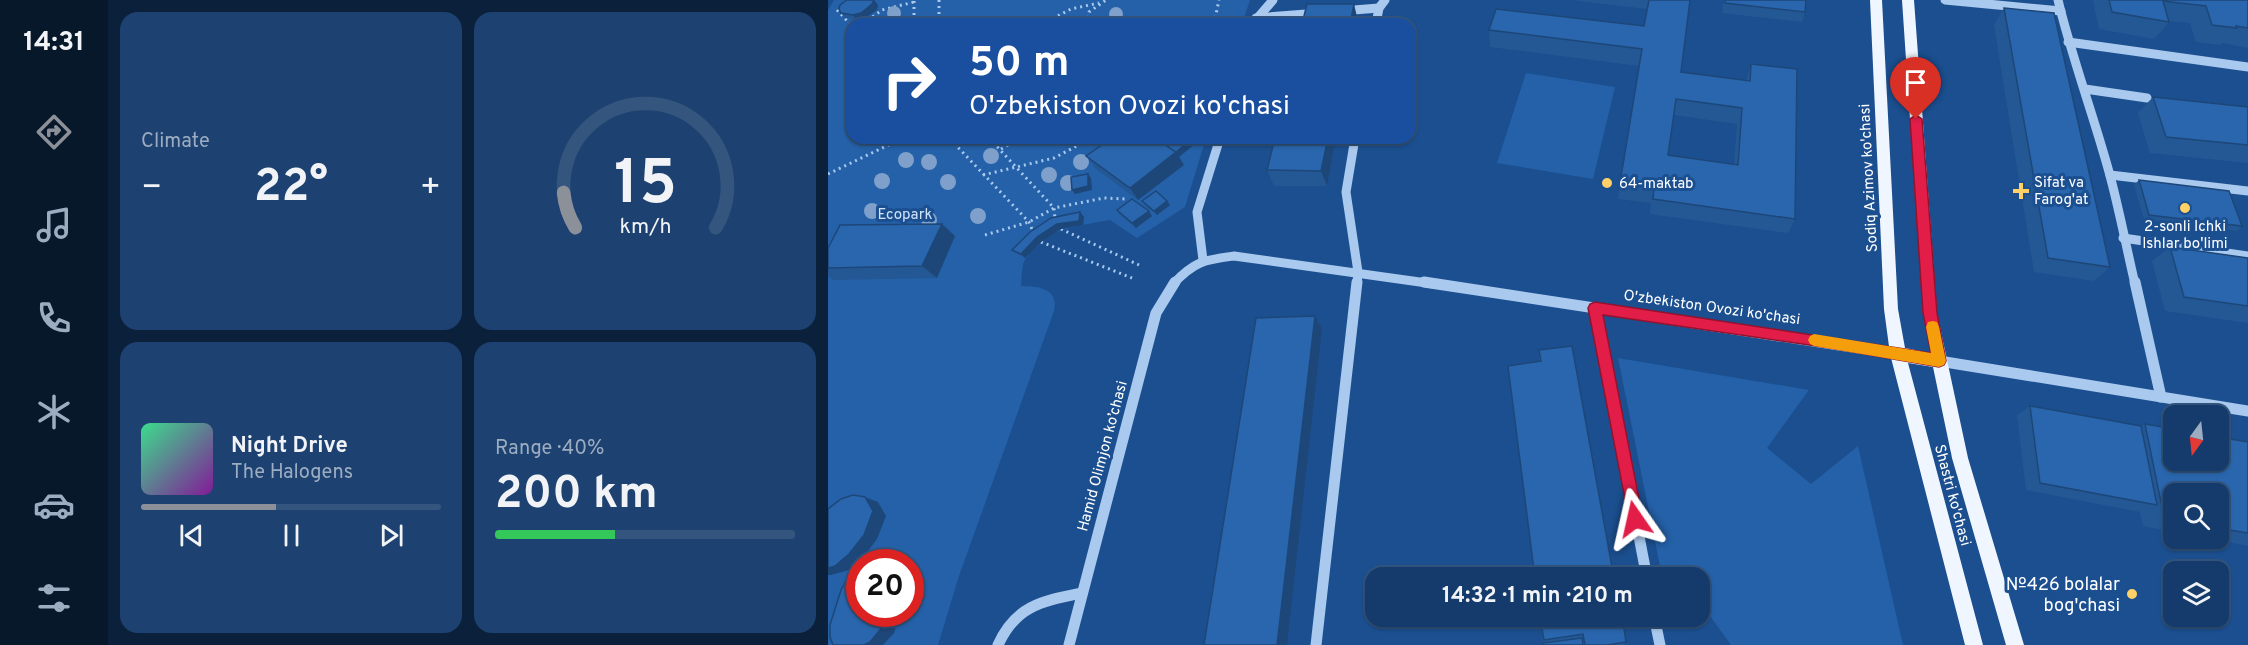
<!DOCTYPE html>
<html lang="en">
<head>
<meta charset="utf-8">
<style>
  body { margin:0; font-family:Overpass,sans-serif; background:#1d4271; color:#f1f3f6; height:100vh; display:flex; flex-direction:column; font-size:22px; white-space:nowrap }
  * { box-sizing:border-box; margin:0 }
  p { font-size:20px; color:#9dadc1 }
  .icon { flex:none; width:33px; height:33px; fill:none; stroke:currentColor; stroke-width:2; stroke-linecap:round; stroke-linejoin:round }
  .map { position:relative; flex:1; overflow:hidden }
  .side { display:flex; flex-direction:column; gap:12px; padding:12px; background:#0b203b; width:720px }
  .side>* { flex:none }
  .guide { position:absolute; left:18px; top:18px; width:570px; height:126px; border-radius:18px; box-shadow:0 2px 4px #0004,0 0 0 2px #33557e; background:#1a4fa0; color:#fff; overflow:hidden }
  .needle { width:39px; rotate:195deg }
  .controls { position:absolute; left:1335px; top:405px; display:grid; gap:12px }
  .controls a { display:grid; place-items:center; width:66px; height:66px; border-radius:12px; background:#143b6b; box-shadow:0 2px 4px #0004,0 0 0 2px #33557e; font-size:30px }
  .speed { position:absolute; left:18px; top:549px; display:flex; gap:12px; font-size:30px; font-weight:700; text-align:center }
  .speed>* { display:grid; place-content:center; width:78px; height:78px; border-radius:50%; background:#143b6b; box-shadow:0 2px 4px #0004,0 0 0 2px #33557e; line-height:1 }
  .speed .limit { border:9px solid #d22; background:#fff; color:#111 }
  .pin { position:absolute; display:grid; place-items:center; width:51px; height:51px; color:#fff; margin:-62px -26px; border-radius:50% 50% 50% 0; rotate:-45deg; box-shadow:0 0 6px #0007 }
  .pin .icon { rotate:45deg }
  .me { position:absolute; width:66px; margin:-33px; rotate:349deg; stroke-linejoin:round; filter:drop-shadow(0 0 4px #0008) }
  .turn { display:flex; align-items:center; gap:21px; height:126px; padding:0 24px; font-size:27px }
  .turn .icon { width:78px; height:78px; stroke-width:2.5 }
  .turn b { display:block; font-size:42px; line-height:51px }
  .big { font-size:45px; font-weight:700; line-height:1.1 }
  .side .card { flex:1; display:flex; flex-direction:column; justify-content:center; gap:9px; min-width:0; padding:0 21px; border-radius:18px; background:#1d4271 }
  .side .dial { align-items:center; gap:0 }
  .dial svg { height:156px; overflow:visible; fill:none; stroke:#33557e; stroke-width:7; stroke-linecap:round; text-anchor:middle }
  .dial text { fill:#f1f3f6; stroke:none }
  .song { display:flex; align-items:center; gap:18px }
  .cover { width:72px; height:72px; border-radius:9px; background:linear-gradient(135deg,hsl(150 70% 55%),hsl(290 70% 35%)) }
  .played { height:6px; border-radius:3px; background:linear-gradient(90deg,#8c9099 45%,#33557e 45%) }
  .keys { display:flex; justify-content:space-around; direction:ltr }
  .heat { display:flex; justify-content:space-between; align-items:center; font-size:33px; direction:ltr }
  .charge { height:9px; border-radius:4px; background:linear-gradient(90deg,#34c759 40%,#33557e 0) }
  .side .tiles { flex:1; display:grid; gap:12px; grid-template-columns:repeat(2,1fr) }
  .trip { position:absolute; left:537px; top:567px; width:345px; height:60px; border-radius:18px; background:#143b6b; box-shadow:0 2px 4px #0004,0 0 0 2px #33557e; font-weight:700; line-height:60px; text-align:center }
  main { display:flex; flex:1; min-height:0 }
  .menu { display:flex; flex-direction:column; width:108px; justify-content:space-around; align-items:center; background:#08182b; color:#9dadc1 }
  .menu .icon { width:42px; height:42px }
  .menu .active { color:#8c9099 }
  .menu b { font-size:27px; color:#f1f3f6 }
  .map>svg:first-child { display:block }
  .green { fill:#2461a8; fill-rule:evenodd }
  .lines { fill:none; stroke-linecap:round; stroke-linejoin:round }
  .path { stroke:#a9c9ee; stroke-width:3; stroke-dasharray:2 4; stroke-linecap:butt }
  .minor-far1 { stroke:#a9c9ee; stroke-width:9 }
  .minor { stroke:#a9c9ee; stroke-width:11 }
  .major { fill:#f0f6ff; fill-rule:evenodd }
  .tree { fill:#7ea0ca }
  .wall { fill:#245895; fill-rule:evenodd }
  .shaded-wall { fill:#1d4779 }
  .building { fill:#2a66ad; stroke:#1d4779; stroke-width:1.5; fill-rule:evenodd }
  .route { fill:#e11d48; stroke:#92132f; stroke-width:1.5 }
  .slow { fill:#f59e0b }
  .poi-dot { fill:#ffd166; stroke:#1b4f8f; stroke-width:2 }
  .labels { text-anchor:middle; stroke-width:6; stroke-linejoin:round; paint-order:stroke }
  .street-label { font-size:15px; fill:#fff; stroke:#1b4f8f }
  .poi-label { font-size:15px; fill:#fff; stroke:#1b4f8f; text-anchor:start }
  .park-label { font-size:15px; fill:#cfe3fa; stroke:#1b4f8f }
  .near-poi-label { font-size:18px; fill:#fff; stroke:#1b4f8f; text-anchor:end }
</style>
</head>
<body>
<main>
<nav class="menu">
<b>14:31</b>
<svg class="icon active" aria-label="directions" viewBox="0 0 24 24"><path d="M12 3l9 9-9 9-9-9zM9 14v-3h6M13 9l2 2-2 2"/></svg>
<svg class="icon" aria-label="music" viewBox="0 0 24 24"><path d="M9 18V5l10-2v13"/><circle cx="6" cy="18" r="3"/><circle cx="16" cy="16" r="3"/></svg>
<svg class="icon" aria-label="phone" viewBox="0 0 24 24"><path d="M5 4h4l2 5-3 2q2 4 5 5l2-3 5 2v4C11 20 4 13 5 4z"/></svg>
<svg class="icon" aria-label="climate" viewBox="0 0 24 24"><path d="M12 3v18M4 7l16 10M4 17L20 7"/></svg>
<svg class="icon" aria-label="car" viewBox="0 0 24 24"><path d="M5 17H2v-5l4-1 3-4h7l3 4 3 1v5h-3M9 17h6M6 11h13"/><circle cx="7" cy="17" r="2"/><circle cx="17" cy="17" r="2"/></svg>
<svg class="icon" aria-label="filters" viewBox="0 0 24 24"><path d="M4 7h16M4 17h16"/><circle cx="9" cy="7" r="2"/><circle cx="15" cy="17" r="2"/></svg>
</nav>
<section class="side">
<div class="tiles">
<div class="card"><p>Climate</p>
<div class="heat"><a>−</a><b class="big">22°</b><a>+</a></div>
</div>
<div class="card dial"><svg viewBox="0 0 100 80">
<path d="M14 69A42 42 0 1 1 86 69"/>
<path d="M14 69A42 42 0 0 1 8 51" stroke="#8c9099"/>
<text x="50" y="56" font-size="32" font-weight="700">15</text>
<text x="50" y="72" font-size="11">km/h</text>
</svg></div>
<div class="card">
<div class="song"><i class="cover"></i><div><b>Night Drive</b><p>The Halogens</p></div></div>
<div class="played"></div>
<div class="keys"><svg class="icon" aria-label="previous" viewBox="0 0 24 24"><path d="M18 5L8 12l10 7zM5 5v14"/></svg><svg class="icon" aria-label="pause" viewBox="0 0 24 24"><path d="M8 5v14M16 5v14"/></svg><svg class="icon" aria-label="next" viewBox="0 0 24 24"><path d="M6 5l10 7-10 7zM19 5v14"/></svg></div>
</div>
<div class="card"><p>Range · 40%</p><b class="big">200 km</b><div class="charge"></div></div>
</div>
</section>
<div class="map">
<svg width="1420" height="645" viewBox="0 0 1420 645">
  <rect width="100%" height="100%" fill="#1b4f8f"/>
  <g class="green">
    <path d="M6,0H422L414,24H24V138H378L357,207L309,238L282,220C252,226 216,228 198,258C193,265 194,277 193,286C211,286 231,289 226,311L131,576L110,645H0V10ZM32,562H82V614H32Z"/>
    <path d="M698,73L787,87L765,179L669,163Z"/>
    <path d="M790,358L981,390L939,448L983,484L1030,446L1075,645H903L872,602V578L845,577L832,566Z"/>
  </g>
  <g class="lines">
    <g class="path">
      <path d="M111,0V24"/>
      <path d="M86,1V24"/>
      <path d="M9,10L24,26"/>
      <path d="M35,24L54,10L86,2"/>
      <path d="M214,24L243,9L271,3"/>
      <path d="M259,24L261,12L278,0"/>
      <path d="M386,24L391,0"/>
      <path d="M90,138L110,141L123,138"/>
      <path d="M161,138L226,208L227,219"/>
      <path d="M122,139L201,222L206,234"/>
      <path d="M173,149L192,138"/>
      <path d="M0,174L75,138"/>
      <path d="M155,175L226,158L264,138"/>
      <path d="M233,229L311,265"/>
      <path d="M157,235L201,222L226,208L276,198L298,199"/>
      <path d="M213,242L304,278"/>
    </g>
    <g class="minor-far1">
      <path d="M1117,0L1233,11"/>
      <path d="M1230,0C1244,58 1265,114 1281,172C1291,208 1298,246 1307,284"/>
      <path d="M513,11L551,8"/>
      <path d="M428,18L491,13"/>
      <path d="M427,21L445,0"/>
      <path d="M548,24L551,8L557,0"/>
      <path d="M1240,42L1420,67"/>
      <path d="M1257,89L1319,98"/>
      <path d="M527,138L518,192L530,272L529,284"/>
      <path d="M1282,175L1420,191"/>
      <path d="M1295,238L1420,256"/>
      <path d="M375,260L369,212L392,138"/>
      <path d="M345,284C367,261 376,260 406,256L606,284"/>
    </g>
    <g class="minor">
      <path d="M596,282L1070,354"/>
      <path d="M1307,282L1333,397"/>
      <path d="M767,308L819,578"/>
      <path d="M1111,361L1420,411"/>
      <path d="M826,616L832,645"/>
      <path d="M170,645C188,605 215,601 254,593"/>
      <path d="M241,645L328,313L347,282"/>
      <path d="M488,645L529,282"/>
    </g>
    <path class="major" d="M1042,0H1054L1070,309L1077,348L1103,353L1095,313L1074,0H1086L1109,313L1140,458L1196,645H1178L1124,458L1105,367L1080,363L1155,645H1137L1062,354L1056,309Z"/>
  </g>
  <g class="tree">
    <circle cx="66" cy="13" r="7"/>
    <circle cx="288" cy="14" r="7"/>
    <circle cx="163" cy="156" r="8"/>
    <circle cx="78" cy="160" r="8"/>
    <circle cx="101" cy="162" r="8"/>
    <circle cx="253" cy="162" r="8"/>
    <circle cx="221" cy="175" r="8"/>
    <circle cx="54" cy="181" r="8"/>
    <circle cx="120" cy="182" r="8"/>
    <circle cx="240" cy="183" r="8"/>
    <circle cx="44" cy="211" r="8"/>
    <circle cx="150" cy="216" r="8"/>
    <circle cx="101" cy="220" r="8"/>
  </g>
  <g class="wall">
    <path d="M742,0H862L853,72L918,81L923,64L967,219L960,233L822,214L823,203L790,199L811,66L662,47L661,30L816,26L819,9ZM846,115L909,124L906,165L840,155Z"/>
    <path d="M896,0H978L977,12L974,22L894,13Z"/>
    <path d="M1266,0H1420V48L1394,43L1392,45L1368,42L1362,23L1341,21V22L1326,39L1271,29L1265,1Z"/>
    <path d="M50,5L49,10L37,18L29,20L17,18L13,13Z"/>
    <path d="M1176,8L1282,267L1266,281L1206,272L1166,25Z"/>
    <path d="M1325,97L1420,107V163L1322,153L1310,113Z"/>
    <path d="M365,138L368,143L351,157L356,165L310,200L268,169L258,156L336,144Z"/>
    <path d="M447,138H508L499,186H446L439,170Z"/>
    <path d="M1311,180L1414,226L1409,231L1316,219L1306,185Z"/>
    <path d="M314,201H339L342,205L329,215L317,205Z"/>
    <path d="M289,210L324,216L308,228L292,215Z"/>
    <path d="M252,212L256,217L255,225L233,229L213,242L197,258L189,254L184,250Z"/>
    <path d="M127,236L109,278L6,280L0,276V248Z"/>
    <path d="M1342,247L1420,258V323L1337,311L1324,261Z"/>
    <path d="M711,350L786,578H707L680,366L711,361Z"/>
    <path d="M1202,406L1313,426L1317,424L1420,442V546L1381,538H1390V494H1346V532L1315,526L1312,512L1198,490L1189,415Z"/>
    <path d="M712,616H794L798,642L796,645H715Z"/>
  </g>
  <g class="shaded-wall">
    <path d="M46,0L50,5L49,10L37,18L29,20L25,15Z"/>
    <path d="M526,4L530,21L529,24H522Z"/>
    <path d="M365,138L368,143L351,157L356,165L310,200L302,188Z"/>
    <path d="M500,138H508L499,186L493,171Z"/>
    <path d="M260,174L263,178L264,190L247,194L244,190Z"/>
    <path d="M339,201L342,205L329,215L326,211Z"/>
    <path d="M321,211L324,216L308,228L304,223Z"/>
    <path d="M252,212L256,217L255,225L233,229L213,242L197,258L193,254L209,237L229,224Z"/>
    <path d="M114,224L127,236L109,278L94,266Z"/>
    <path d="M487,316L494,329L459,645H449Z"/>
    <path d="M37,497L50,502L58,516L49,539L34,559L21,570L3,575H0V568Z"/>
    <path d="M58,614H72L66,633L55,645H36Z"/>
  </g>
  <g class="building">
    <path d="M19,0H46L44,4L33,13L25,15L13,13L11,9L12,5Z"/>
    <path d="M821,0H862L853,72L922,81L923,64L969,69L967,219L825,199L826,188L792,183L814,49L661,30L668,9L816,26ZM848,99L914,108L910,165L840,155Z"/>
    <path d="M897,0H978L977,12L897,3Z"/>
    <path d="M1281,0H1420V28L1408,26L1409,28L1384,25L1378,6L1335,1L1341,22L1284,12Z"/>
    <path d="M479,4H526L522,24H474Z"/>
    <path d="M1176,8L1226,13L1282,267L1220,258Z"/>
    <path d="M1325,97L1420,107V145L1338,137Z"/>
    <path d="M284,138H327L348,152L302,188L258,156Z"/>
    <path d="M344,138H365L348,152L336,144Z"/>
    <path d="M447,138H500L493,171L439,170Z"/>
    <path d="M260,174V186L244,190L243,177Z"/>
    <path d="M1311,180L1401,191L1414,226L1321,215Z"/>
    <path d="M328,191L339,201L326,211L314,201Z"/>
    <path d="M304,199L321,211L304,223L289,210Z"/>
    <path d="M252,212L251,221L229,224L209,237L193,254L184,250L202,232L223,218Z"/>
    <path d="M114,224L94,266L0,268V248L12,225Z"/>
    <path d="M1342,247L1420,258V306L1356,297Z"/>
    <path d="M487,316L449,645H376L428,318Z"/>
    <path d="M744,346L786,578H707L680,366L713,361L711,350Z"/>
    <path d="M1202,406L1313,426L1329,505L1212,483Z"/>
    <path d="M1317,424L1346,429V460H1390V437L1420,442V533L1390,528V494H1346V519L1336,517Z"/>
    <path d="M25,495L37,497L45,511L36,535L21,554L7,566L0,568V509L13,499Z"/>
    <path d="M30,568H32V614H58L52,630L42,642L36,645H5L2,637V625L13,590L22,574Z"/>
    <path d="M712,616H794L798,642L779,645H757L755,634L716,640Z"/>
    <path d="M754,638L755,645H716L715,643Z"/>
  </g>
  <path class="route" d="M1088,115L1094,119L1109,313L1118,361L1116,365L1111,367L1002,348L775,315L815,519L813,525L807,527L802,525L760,308L762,304L767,302L1103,353L1095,313L1082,119Z"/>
  <path class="slow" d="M1105,321L1109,322L1111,327L1118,361L1116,365L1111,367L986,346L982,344L980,340L982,336L986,334L1103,353L1098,327L1100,322Z"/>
  <g class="poi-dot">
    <circle cx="779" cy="183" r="6"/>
    <path d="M1190 182h6v6h6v6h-6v6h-6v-6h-6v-6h6z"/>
    <circle cx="1357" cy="208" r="6"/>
    <circle cx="1304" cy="594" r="6"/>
  </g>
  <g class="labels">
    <g class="street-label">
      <text transform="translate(1040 178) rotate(-93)" y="5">Sodiq Azimov ko'chasi</text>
      <text transform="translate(884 307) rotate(8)" y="5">O'zbekiston Ovozi ko'chasi</text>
      <text transform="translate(274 456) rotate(-75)" y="5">Hamid Olimjon ko’chasi</text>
      <text transform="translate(1125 495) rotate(75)" y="5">Shastri ko'chasi</text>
    </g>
    <g class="poi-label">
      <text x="1206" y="187">Sifat va<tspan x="1206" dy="17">Farog'at</tspan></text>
      <text x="791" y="188">64-maktab</text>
      <text x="1357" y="231" text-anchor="middle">2-sonli Ichki<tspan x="1357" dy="17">Ishlar bo'limi</tspan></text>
    </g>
    <g class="park-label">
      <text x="77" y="219">Ecopark</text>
    </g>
    <g class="near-poi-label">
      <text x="1292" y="590">№426 bolalar<tspan x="1292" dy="21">bog'chasi</tspan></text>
    </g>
  </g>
</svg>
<div class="controls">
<a><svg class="needle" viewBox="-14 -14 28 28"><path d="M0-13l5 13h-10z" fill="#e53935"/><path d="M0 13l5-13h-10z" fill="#9dadc1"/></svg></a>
<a><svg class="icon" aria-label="search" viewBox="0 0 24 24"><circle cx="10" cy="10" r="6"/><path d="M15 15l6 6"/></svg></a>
<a><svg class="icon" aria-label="layers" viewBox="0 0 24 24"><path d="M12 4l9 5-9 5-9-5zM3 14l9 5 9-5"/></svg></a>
</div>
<div class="speed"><div class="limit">20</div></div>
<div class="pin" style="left:1088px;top:119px;background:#d93025"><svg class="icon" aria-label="arrive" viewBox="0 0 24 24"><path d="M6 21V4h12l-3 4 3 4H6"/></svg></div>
<svg class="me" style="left:807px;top:519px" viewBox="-20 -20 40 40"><path d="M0-17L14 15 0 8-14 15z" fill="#e11d48" stroke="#fff" stroke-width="4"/></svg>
<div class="trip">14:32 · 1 min · 210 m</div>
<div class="guide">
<div class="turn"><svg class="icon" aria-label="right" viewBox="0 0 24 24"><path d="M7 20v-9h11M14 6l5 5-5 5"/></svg><div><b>50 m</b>O'zbekiston Ovozi ko'chasi</div></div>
</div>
</div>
</main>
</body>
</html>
